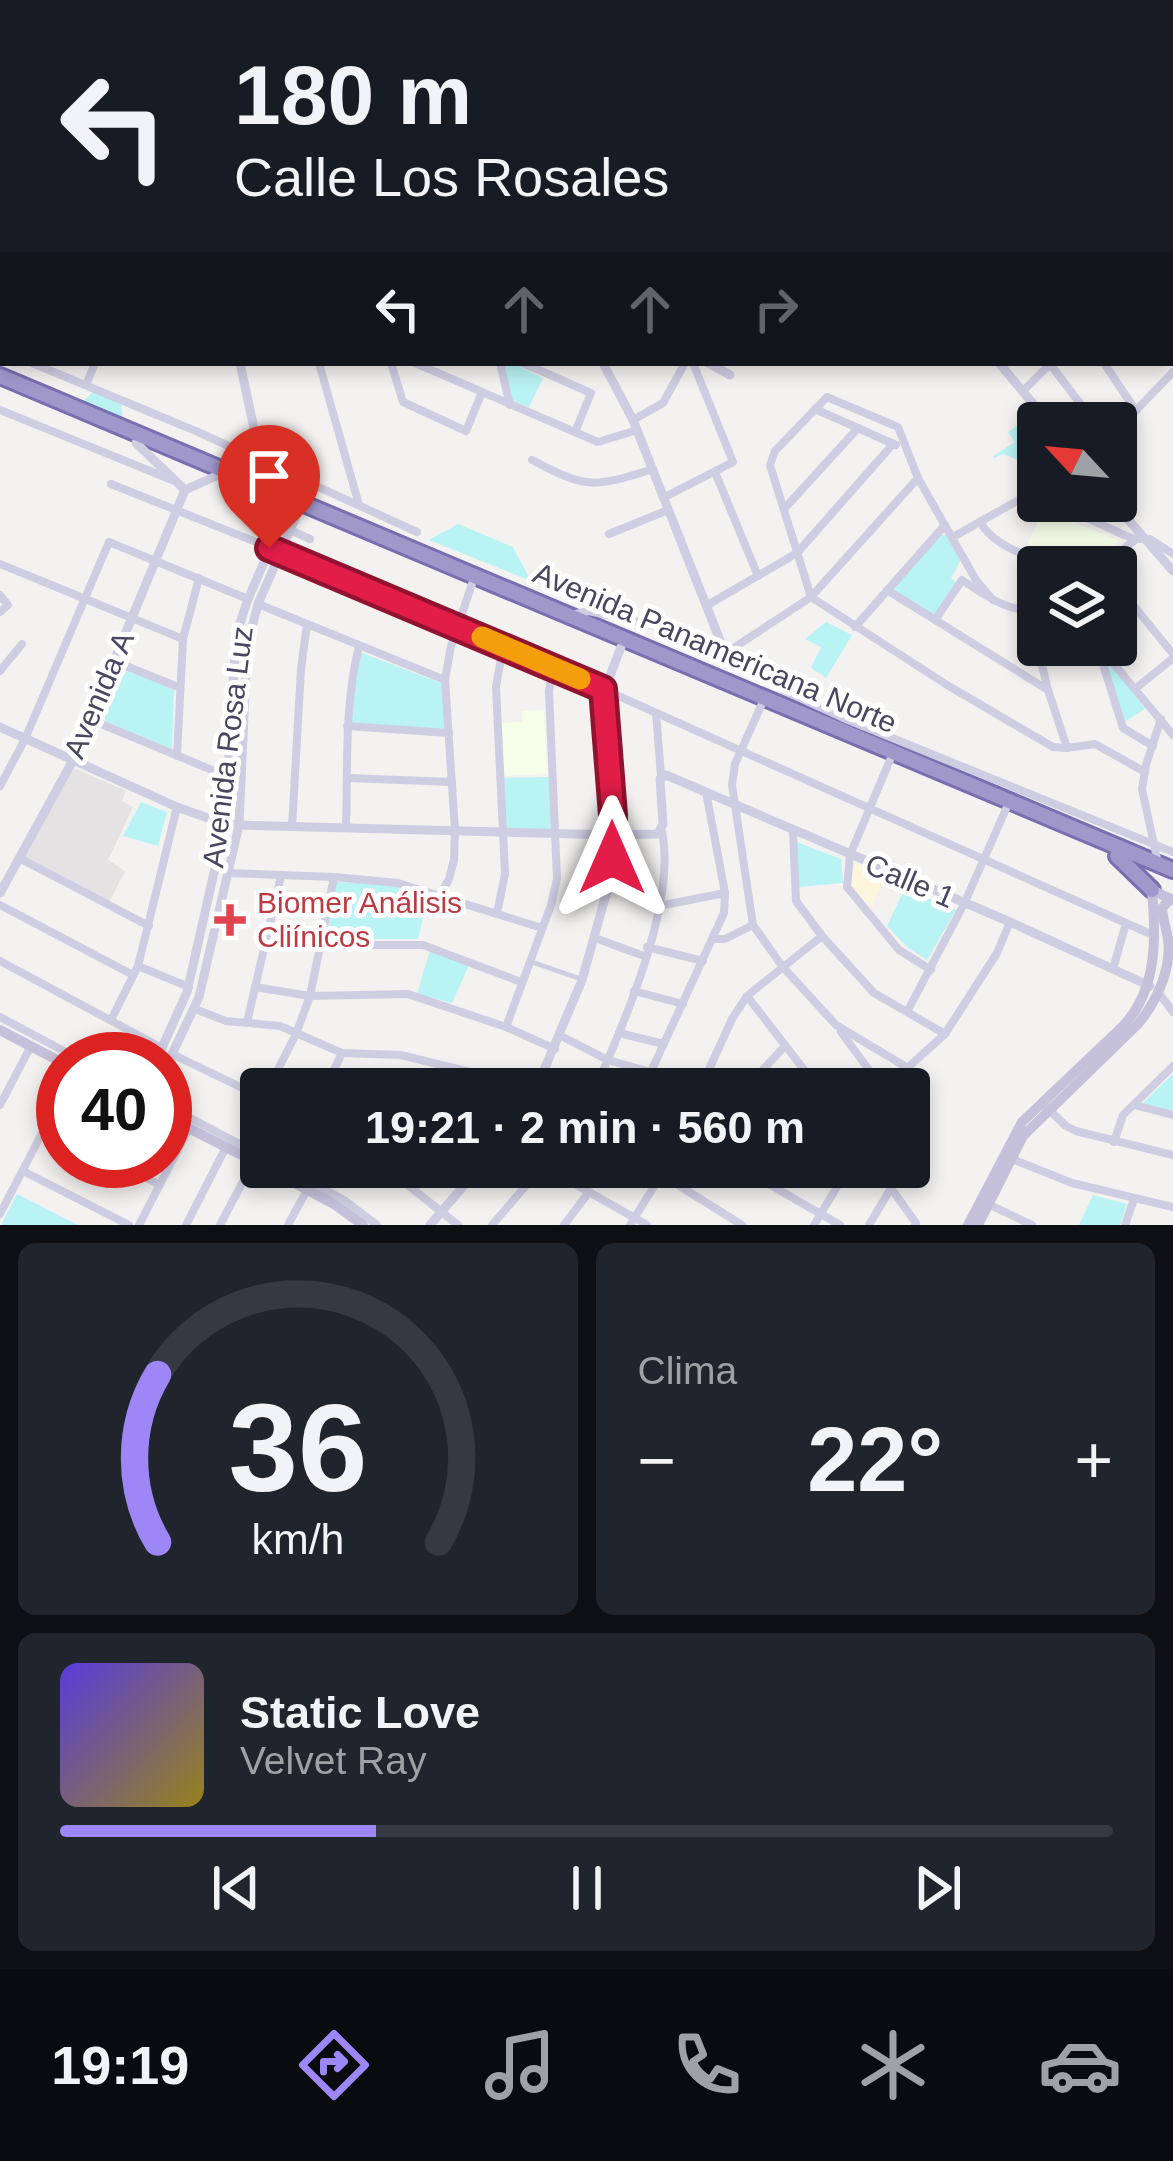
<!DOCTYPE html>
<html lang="es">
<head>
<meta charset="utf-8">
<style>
  body { margin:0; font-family:Helvetica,sans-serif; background:#20242c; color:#f1f3f6; height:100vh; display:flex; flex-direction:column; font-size:45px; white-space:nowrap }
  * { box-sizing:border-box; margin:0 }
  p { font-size:39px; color:#9ea1a6 }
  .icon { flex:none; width:66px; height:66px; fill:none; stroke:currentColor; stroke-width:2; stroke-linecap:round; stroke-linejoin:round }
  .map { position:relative; height:1225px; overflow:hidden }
  .panel { display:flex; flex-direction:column; gap:18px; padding:18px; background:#0d0f14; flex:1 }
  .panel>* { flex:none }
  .top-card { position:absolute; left:0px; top:0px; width:1173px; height:366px; box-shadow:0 6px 18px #0003; background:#171b24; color:#f1f3f6; overflow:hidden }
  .needle { width:78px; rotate:296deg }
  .buttons { position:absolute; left:1017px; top:402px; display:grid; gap:24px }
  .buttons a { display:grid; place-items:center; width:120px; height:120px; border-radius:12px; background:#171b24; box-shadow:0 6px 18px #0003; font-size:60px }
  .speed { position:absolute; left:36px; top:1032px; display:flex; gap:24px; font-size:60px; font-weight:700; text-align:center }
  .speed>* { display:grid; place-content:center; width:156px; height:156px; border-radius:50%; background:#171b24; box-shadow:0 6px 18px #0003; line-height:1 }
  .speed .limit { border:18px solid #d22; background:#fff; color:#111 }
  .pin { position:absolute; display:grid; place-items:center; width:102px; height:102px; color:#fff; margin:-123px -51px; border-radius:50% 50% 50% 0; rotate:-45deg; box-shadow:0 0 12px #0007 }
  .pin .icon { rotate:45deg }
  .me { position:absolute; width:132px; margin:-66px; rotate:0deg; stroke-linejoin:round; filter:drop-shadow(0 0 9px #0008) }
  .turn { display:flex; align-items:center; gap:42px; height:252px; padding:0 36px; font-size:54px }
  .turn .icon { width:156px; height:156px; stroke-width:2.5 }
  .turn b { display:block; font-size:84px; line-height:102px }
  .lanes { display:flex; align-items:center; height:114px; padding:0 36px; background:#0003; justify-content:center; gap:60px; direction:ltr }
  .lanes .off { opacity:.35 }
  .big { font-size:90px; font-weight:800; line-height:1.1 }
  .panel .card { flex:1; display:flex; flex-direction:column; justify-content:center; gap:18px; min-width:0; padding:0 42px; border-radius:18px; background:#20242c }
  .panel .dial { align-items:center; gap:0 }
  .dial svg { height:312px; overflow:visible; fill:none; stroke:#363941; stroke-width:7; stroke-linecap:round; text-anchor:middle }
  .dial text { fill:#f1f3f6; stroke:none }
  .song { display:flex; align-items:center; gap:36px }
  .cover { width:144px; height:144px; border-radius:18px; background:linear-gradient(135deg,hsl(250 70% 55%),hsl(50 70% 35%)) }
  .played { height:12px; border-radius:6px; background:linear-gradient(90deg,#9d87f7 30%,#363941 30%) }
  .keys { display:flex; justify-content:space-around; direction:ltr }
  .heat { display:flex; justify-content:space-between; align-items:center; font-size:66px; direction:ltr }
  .panel .tiles { flex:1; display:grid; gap:18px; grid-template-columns:1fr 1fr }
  .card:last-child { grid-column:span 2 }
  .trip { position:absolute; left:240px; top:1068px; width:690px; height:120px; border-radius:12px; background:#171b24; box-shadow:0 6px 18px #0003; font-weight:800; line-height:120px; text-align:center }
  .menu { display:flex; height:192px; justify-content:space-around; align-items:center; background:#090b0e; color:#9ea1a6 }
  .menu .icon { width:84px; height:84px }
  .menu .current { color:#9d87f7 }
  .menu b { font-size:54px; color:#f1f3f6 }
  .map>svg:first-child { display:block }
  .commercial { fill:#f6fee9 }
  .education { fill:#e4e2e2 }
  .medical { fill:#fef5df }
  .green { fill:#baf3f4 }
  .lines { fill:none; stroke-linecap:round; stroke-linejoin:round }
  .trunk-casing { stroke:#796eb0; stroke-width:20 }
  .pedestrian { stroke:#cfcde1; stroke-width:4.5 }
  .minor { stroke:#cfcde1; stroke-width:8 }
  .tertiary { stroke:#cfcde1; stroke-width:9 }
  .secondary { stroke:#c5c1db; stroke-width:10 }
  .trunk { stroke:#a098cb; stroke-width:14 }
  .route-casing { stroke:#92132f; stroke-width:30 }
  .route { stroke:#e11d48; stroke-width:21 }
  .slow { stroke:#f59e0b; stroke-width:21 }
  .health-dot { fill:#e0444e; stroke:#fff; stroke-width:4.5 }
  .labels { text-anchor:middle; stroke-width:10; stroke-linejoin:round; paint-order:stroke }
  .street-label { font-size:30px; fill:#494660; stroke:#fff }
  .health-label { font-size:30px; fill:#be3a42; stroke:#fff; text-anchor:start }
</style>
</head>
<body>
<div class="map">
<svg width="1173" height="1225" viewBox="0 0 1173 1225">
  <rect width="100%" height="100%" fill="#f3f2f0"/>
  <g class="commercial">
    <path d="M1043,510L1120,541L1085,567H1075L1027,546Z"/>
    <path d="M544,710L547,774L504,776L502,723L522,722V711Z"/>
  </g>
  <path class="education" d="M74,768L126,791L122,801L133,807L108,860L125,871L108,904L21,862Z"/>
  <path class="medical" d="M853,862L886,876L871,908L852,886Z"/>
  <g class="green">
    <path d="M503,363H513L543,378L529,407L511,400Z"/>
    <path d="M94,391L121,402L123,420L81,403Z"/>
    <path d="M1032,414L1034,420L1030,424L1038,437V465L1030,455L1024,463L1004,454L994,458L993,456L1015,442L1008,432Z"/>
    <path d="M458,524L513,547L531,581L429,540Z"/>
    <path d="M941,535H946L961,560L951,578L956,582L933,617L891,591Z"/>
    <path d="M826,622L852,635L826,678L811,668L821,647L805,639Z"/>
    <path d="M360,652L443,684L444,731L350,724L355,677Z"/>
    <path d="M1106,655L1145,709L1123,723L1102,657Z"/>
    <path d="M114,665L174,689L172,749L94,717Z"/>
    <path d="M552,777L556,834L504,832L501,778Z"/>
    <path d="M141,802L167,812L158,846L123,836Z"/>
    <path d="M794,841L841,859L843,883L799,887Z"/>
    <path d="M336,882L401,885L426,893L420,915L423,918L418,939H326Z"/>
    <path d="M905,888L956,910L927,960L908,948L887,926Z"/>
    <path d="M430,950L469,965L452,1003L417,994Z"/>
    <path d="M611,1067L646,1078L640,1089H601Z"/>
    <path d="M1173,1074V1111L1142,1104Z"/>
    <path d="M17,1194L78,1225H1Z"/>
    <path d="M1093,1195L1127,1204L1120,1225H1079Z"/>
  </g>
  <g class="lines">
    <defs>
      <g id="trunk">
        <path d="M0,376L1173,870"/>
        <path d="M1117,856L1152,890"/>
      </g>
    </defs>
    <use href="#trunk" class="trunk-casing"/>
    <path class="pedestrian" d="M529,961L581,979"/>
    <g class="minor">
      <path d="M42,0L50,3"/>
      <path d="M91,0V3"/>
      <path d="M547,0L549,3"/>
      <path d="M610,0L612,3"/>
      <path d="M755,0L757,3"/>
      <path d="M859,0L860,3"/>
      <path d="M907,0L909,3"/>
      <path d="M1021,0L1023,3"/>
      <path d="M1079,0L1081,3"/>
      <path d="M482,1L484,0"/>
      <path d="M382,3L386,0"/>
      <path d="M473,3L477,0"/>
      <path d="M578,3L582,0"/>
      <path d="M849,3L853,0"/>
      <path d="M931,3L935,0"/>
      <path d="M976,3L980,0"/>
      <path d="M1052,3L1056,0"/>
      <path d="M1169,3L1172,0"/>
      <path d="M1170,61L1173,58"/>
      <path d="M1170,118L1173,115"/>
      <path d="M1170,134L1173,138"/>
      <path d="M1170,219L1173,224"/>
      <path d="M0,246L3,239"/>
      <path d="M0,349L3,351"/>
      <path d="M32,363L198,432L417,532"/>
      <path d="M319,363L359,505"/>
      <path d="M391,363L403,402L466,431L482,392"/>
      <path d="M415,363L598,442L637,430"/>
      <path d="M500,363L510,405"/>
      <path d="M523,363L591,393L575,432"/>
      <path d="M1104,363L1136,411"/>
      <path d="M86,385L95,363"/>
      <path d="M1023,391L1050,364L1095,423"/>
      <path d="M815,409L896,445"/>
      <path d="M0,410L172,480"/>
      <path d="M633,420L663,403L685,363"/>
      <path d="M1116,431L1173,372"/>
      <path d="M532,460C587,489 593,488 653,469"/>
      <path d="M715,472L758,576"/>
      <path d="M111,484L281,552L603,689L1155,936"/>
      <path d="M663,498L733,462L693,363"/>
      <path d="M1050,501L1124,535L1135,539H1150L1173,554"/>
      <path d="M785,508L858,428"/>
      <path d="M980,522C995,548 1030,556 1057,567"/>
      <path d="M290,530L310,539"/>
      <path d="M609,534L668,510"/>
      <path d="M953,537L1038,489"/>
      <path d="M0,564L183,639"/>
      <path d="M1101,567L1135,540"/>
      <path d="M1116,584L1173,654"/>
      <path d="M887,590L1048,690"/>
      <path d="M0,595L8,605L0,612"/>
      <path d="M993,600L976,580L918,478L898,427L827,397L775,451L770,465L811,597L947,685L1053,747L1067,748"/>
      <path d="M258,604L445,680"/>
      <path d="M706,606L797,553L893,444"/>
      <path d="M1029,611L1048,690L1067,748L1095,744L1145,772"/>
      <path d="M572,615L589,611L670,629L760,669L783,690L848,720L1173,852"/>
      <path d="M935,620L962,580C985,595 1009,614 1038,609"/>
      <path d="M855,627L945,525"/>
      <path d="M1097,645L1123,728L1153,746"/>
      <path d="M1099,646L1173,735"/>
      <path d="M726,653L811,597L918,478"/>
      <path d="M114,661L178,687"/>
      <path d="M0,671L22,644"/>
      <path d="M1135,689L1173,658"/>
      <path d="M761,706L735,764L732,785L753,925L782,966L836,1025L908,1068"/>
      <path d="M656,713L661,776"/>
      <path d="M89,719L229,777"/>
      <path d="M347,726L449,733"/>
      <path d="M177,756L183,639L199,578"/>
      <path d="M890,760L850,855L847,887L899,950L931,970"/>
      <path d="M348,778L452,782"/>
      <path d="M0,786L25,739L109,542L248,599"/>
      <path d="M292,827L301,669L307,624"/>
      <path d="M346,828C348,767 344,705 359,646"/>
      <path d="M793,831L796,901L822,936L874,993L945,1034"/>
      <path d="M21,859L149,926"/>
      <path d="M1158,863L1142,789L1146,765L1161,719"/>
      <path d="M228,873L334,877L398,883L542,928"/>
      <path d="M440,895L449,879L454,860L455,831L445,680L451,646L472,584"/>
      <path d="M0,905L133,975"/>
      <path d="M659,906L725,893"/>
      <path d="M497,913L505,874L496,687L503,647"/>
      <path d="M595,938L644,956"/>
      <path d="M713,939H725L753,925"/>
      <path d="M321,945H423L521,982"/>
      <path d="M647,947L703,961"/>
      <path d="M0,961L162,1048"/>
      <path d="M138,966L189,987"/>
      <path d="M1113,969L1126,923"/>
      <path d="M255,987L310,996L408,994L506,1027L555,1049"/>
      <path d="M634,991L683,1004"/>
      <path d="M1158,992L1173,1012"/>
      <path d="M747,996L819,1089"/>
      <path d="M195,1009L226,1021L280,1026L342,1053L401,1055L474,1073L496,1089"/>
      <path d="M907,1012L964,904L1006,809"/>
      <path d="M0,1017L79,1059"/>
      <path d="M111,1020L138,966L177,807"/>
      <path d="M247,1022L281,876"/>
      <path d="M506,1027L551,905L557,879L549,691L553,668"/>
      <path d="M841,1032L883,1089"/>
      <path d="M619,1033L664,1044"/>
      <path d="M561,1036L608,1060L651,1072L705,1077L720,1089"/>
      <path d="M172,1054L261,1097"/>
      <path d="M331,1078L353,1089"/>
      <path d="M268,1089L296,1034L310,996L334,877"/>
      <path d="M325,1089L342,1053"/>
      <path d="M476,1089L485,1078"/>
      <path d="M595,1089C624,1024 677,902 662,832"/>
      <path d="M643,1089L724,913L725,893L706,792"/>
      <path d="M700,1089L732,1019L747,996L822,936"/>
      <path d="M745,1089L785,1046"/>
      <path d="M884,1089L945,1034L997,953L1010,922"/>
      <path d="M0,1105L31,1046"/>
      <path d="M165,1105L261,1155"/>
      <path d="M1134,1105L1173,1115"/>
      <path d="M1047,1108L1066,1126L1076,1131L1173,1155"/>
      <path d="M46,1128L63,1136"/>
      <path d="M1114,1142L1123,1115L1173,1066"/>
      <path d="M1012,1159L1072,1183L1173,1207"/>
      <path d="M112,1161L160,1185"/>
      <path d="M283,1167L344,1200L377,1225"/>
      <path d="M385,1167L458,1225"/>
      <path d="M545,1167L647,1225"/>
      <path d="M649,1167L742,1225"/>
      <path d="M739,1167L840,1225"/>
      <path d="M876,1167L916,1223L915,1225"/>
      <path d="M23,1171L129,1225"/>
      <path d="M771,1185L781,1167"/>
      <path d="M988,1204L1032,1225"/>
      <path d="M0,1214L63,1093"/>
      <path d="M139,1225L189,1128"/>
      <path d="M186,1225L226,1147"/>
      <path d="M220,1225L254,1161"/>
      <path d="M288,1225L307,1190"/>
      <path d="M492,1225L542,1167"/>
      <path d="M564,1225L589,1192"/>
      <path d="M630,1225L666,1167"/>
      <path d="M814,1225L849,1167"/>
      <path d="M869,1225L891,1188"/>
      <path d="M1125,1225L1134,1199"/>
    </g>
    <g class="tertiary">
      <path d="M153,0V3"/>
      <path d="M689,0L691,3"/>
      <path d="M777,3L780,0"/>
      <path d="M0,49L3,50"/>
      <path d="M0,63L3,64"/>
      <path d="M240,363L267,489"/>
      <path d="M603,363L633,420L725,653"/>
      <path d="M708,363L730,375"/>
      <path d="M999,363L1049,423"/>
      <path d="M136,443L185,490"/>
      <path d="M1112,501L1173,571"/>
      <path d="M0,727L177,807L225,824L239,825L613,835L658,834L663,824L660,779L666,775L1010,922L1150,986"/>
      <path d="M0,893L72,762L185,490L216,476"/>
      <path d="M157,1059L187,992L225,824L236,635L248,599L288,507"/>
      <path d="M165,1069L199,997L239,825L247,647L258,604L298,512"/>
      <path d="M536,1089L582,980L609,884L613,815L603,694L621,647"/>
      <path d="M430,1225L480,1167"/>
    </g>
    <g class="secondary">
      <path d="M0,1030L63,1063"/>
      <path d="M165,1116L261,1165"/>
      <path d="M265,1167L334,1204L363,1225"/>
      <path d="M968,1225L1022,1122L1124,1025C1158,988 1156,937 1152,890L1173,900"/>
      <path d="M978,1225L1023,1136L1137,1025C1156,1003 1172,969 1168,939C1166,928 1163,919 1162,908L1170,899"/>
    </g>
    <use href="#trunk" class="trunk"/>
  </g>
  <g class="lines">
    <defs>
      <path id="route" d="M269,548L603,689L613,815L612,858"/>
    </defs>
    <use href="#route" class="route-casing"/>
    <use href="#route" class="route"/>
    <path class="slow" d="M482,637L580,679"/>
  </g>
  <path class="health-dot" d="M224 902h12v12h12v12h-12v12h-12v-12h-12v-12h12z"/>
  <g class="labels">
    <g class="street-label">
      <text transform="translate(715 648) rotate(23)" y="10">Avenida Panamericana Norte</text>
      <text transform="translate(99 695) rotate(-67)" y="10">Avenida A</text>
      <text transform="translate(228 747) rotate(-83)" y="10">Avenida Rosa Luz</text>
      <text transform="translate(910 881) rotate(23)" y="10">Calle 1</text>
    </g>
    <g class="health-label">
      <text x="257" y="913">Biomer Análisis<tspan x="257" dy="34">Cliínicos</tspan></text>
    </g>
  </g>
</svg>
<div class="buttons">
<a><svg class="needle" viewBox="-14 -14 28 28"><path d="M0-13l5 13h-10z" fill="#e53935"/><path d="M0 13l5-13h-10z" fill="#9ea1a6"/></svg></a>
<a><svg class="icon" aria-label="layers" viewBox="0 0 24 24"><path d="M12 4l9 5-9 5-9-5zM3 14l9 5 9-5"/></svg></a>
</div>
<div class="speed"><div class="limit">40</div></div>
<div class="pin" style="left:269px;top:548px;background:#d93025"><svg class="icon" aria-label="arrive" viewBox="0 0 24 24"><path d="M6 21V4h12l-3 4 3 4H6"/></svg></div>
<svg class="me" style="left:612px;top:858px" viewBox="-20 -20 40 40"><path d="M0-17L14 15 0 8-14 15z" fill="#e11d48" stroke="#fff" stroke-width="4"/></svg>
<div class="trip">19:21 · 2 min · 560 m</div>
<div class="top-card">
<div class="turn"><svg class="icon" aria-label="left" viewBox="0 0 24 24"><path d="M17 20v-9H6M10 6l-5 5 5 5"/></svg><div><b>180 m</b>Calle Los Rosales</div></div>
<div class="lanes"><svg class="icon" aria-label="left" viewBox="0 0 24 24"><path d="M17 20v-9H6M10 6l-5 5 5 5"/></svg><svg class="icon off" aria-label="ahead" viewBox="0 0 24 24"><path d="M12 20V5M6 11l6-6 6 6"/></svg><svg class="icon off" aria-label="ahead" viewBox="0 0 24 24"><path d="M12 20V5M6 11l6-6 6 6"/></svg><svg class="icon off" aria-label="right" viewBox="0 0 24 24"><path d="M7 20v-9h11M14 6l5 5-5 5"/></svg></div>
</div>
</div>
<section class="panel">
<div class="tiles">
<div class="card dial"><svg viewBox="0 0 100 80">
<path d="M14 69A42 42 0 1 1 86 69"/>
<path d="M14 69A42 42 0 0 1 14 26" stroke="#9d87f7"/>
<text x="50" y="56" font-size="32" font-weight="700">36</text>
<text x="50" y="72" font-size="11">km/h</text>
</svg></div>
<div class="card"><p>Clima</p>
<div class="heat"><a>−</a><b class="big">22°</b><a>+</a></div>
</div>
<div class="card">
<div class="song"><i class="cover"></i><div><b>Static Love</b><p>Velvet Ray</p></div></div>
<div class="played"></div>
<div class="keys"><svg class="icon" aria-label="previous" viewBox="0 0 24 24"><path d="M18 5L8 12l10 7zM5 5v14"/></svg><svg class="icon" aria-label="pause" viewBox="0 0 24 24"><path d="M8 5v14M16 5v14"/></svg><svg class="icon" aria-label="next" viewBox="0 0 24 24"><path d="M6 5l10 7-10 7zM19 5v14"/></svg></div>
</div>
</div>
</section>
<nav class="menu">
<b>19:19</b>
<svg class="icon current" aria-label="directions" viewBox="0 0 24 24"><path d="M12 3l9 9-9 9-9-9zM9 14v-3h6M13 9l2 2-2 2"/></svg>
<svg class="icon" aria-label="music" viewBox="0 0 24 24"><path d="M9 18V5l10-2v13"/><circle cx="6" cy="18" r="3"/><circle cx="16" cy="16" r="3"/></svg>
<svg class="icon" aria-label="phone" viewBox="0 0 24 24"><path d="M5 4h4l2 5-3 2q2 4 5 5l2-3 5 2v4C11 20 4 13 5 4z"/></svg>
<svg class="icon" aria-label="climate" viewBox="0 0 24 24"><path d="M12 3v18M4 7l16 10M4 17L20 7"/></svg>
<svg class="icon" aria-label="car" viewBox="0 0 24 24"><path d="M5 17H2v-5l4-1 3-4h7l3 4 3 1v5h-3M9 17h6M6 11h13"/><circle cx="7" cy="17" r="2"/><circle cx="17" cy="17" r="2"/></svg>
</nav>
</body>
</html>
